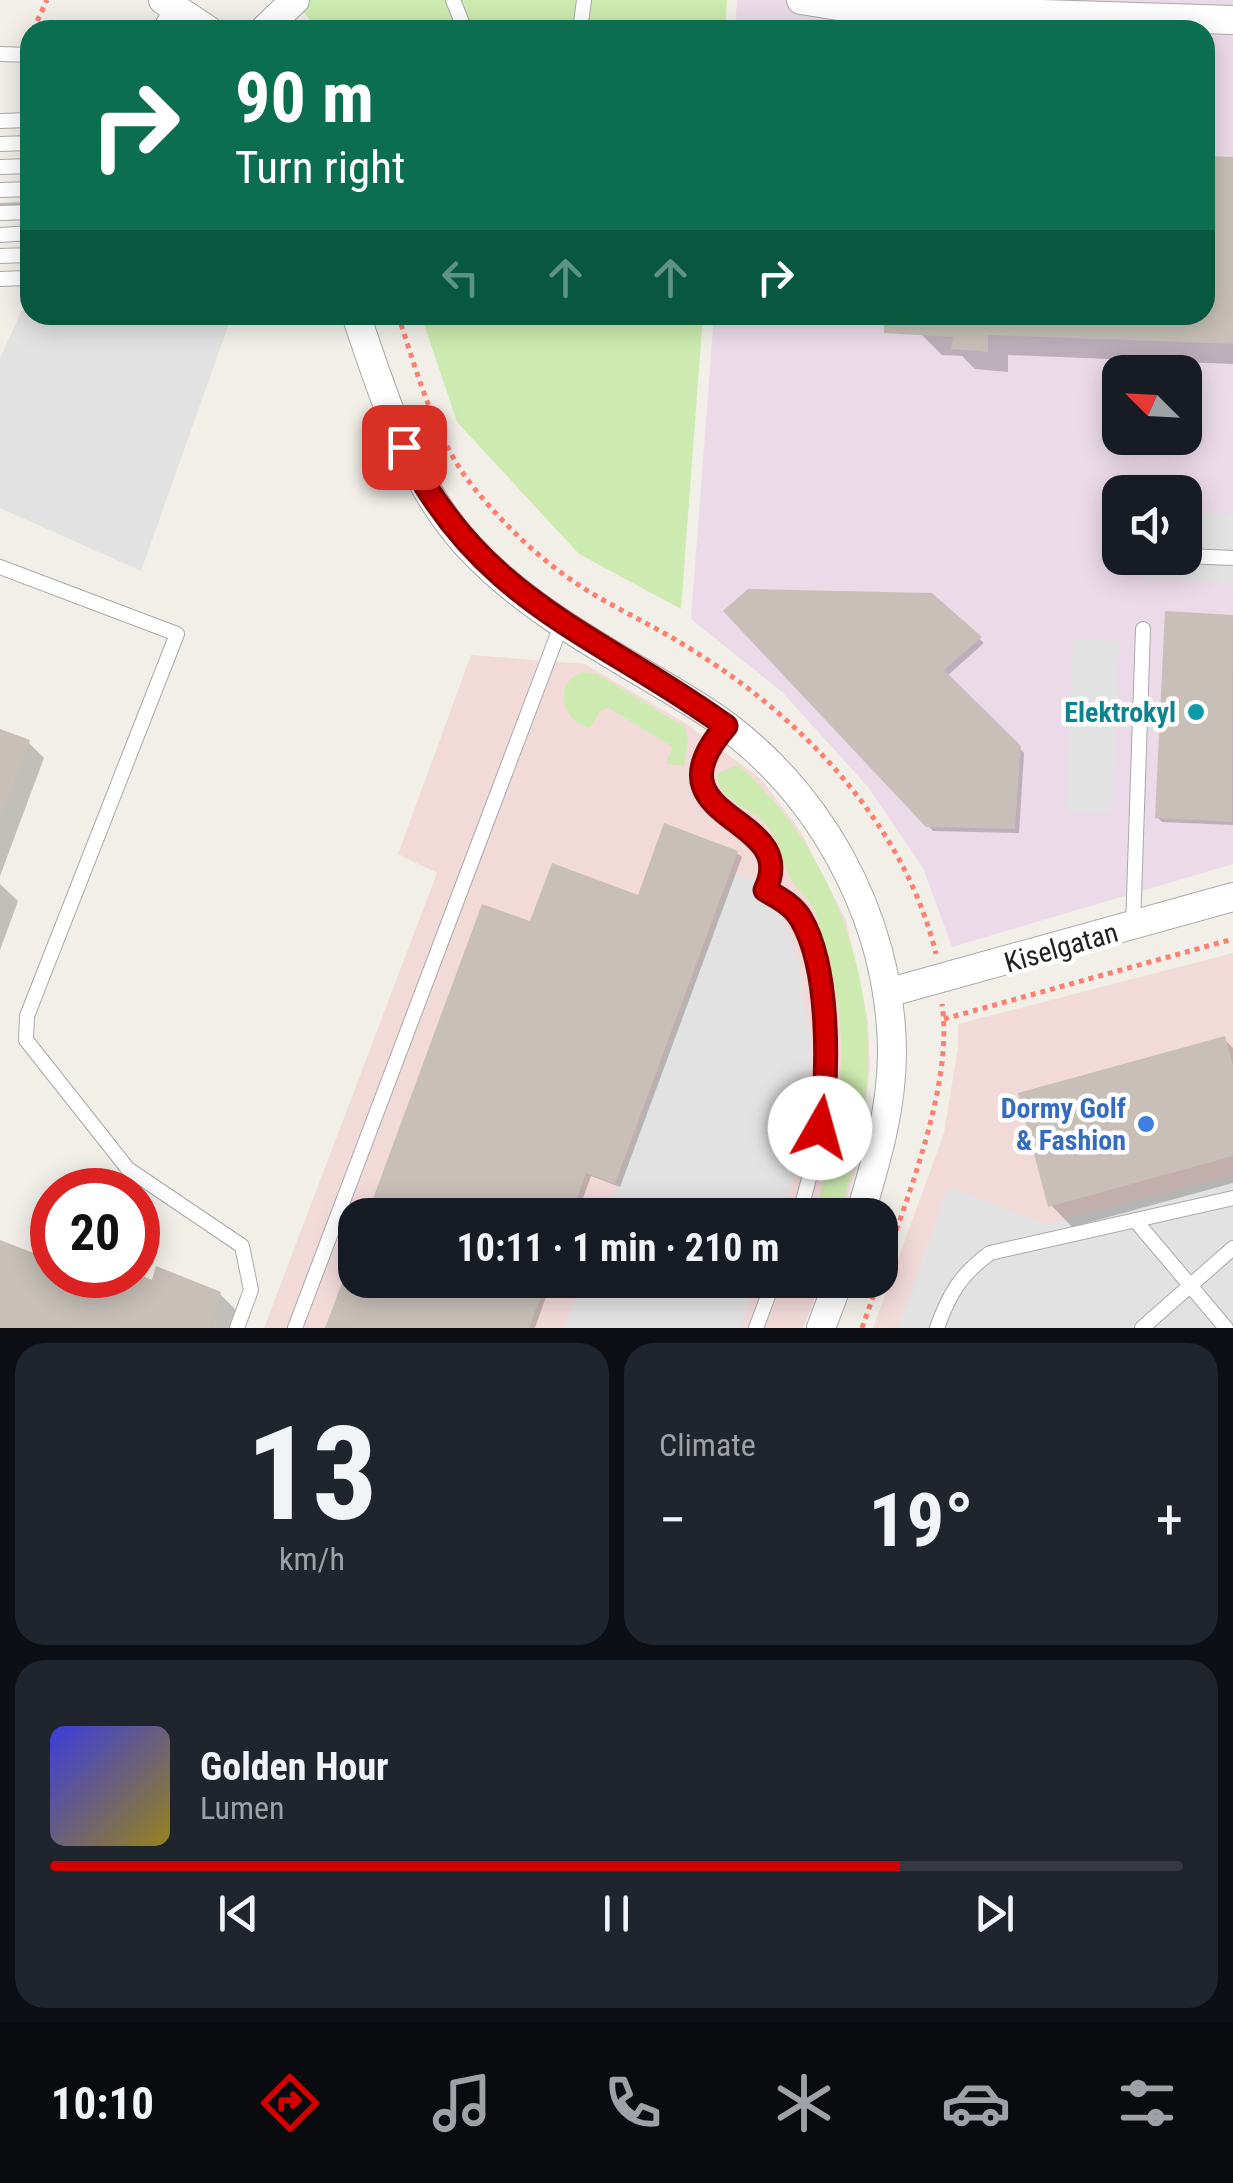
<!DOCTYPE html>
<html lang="en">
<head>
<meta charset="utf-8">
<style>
  body { margin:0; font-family:"Roboto Condensed",sans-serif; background:#20242c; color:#f1f3f6; height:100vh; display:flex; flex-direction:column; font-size:38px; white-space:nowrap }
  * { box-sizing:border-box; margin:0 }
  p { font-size:32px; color:#9ea1a6 }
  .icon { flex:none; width:55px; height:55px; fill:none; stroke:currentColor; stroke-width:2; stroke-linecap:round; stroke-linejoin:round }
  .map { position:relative; height:1328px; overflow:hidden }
  .sheet { display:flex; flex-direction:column; gap:15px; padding:15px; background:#0d0f14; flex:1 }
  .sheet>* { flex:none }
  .top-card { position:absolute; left:20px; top:20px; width:1195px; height:305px; border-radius:30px; box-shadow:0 5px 25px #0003; background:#0b6e4f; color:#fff; overflow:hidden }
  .needle { width:65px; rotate:294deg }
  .controls { position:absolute; left:1102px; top:355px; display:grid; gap:20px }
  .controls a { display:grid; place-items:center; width:100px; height:100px; border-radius:20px; background:#171b24; box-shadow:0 5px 25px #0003; font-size:50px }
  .speed { position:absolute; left:30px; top:1168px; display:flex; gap:20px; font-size:50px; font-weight:700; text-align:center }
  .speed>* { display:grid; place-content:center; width:130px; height:130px; border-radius:50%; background:#171b24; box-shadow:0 5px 25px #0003; line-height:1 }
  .speed .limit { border:15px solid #d22; background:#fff; color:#111 }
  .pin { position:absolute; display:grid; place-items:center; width:85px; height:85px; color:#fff; margin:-42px; border-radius:20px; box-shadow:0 5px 15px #0006 }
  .me { position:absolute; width:110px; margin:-55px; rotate:7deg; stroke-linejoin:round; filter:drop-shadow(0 0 8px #0008) }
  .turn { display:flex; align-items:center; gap:35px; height:210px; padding:0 50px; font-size:45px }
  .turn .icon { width:130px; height:130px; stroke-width:2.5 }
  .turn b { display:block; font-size:70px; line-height:85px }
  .lanes { display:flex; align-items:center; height:95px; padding:0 50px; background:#0003; justify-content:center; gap:50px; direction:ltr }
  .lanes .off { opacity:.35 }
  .big { font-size:75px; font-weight:700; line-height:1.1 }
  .sheet .tile { flex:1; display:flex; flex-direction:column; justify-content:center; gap:15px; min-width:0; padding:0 35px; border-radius:30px; background:#20242c }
  .sheet .dial { align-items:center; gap:0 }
  .dial b { font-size:130px; line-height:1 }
  .song { display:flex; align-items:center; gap:30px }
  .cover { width:120px; height:120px; border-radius:15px; background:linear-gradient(135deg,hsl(240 70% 55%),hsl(50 70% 35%)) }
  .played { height:10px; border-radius:5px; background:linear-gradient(90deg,#d40000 75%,#363941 75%) }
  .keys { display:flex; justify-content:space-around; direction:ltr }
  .heat { display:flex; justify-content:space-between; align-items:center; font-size:55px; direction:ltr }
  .sheet .tiles { flex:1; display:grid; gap:15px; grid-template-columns:1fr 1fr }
  .tile:last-child { grid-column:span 2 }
  .trip { position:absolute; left:338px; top:1198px; width:560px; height:100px; border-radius:30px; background:#171b24; box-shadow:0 5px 25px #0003; font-weight:700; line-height:100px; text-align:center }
  .dock { display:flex; height:160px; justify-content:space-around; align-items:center; background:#090b0e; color:#9ea1a6 }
  .dock .icon { width:70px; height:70px }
  .dock .active { color:#d40000 }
  .dock b { font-size:45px; color:#f1f3f6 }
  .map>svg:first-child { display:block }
  .commercial { fill:#f2dad9 }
  .industrial { fill:#ebdbe8; fill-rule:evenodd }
  .grass { fill:#cdebb0 }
  .parking { fill:#e2e2e2 }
  .shadow { fill:#0003 }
  .building { fill:#c7bfb8 }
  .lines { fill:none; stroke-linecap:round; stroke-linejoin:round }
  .lane-casing { stroke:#a9a9a9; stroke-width:16 }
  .street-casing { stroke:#a9a9a9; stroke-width:30 }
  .path { stroke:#fa8072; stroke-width:5; stroke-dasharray:5 5; stroke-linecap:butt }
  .lane { stroke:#fff; stroke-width:14 }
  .street { stroke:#fff; stroke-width:28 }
  .route-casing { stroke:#8a0000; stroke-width:25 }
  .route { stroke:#d40000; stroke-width:18 }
  .culture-dot { fill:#0f9aa8; stroke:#fff; stroke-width:4 }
  .shop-dot { fill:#3f7fe0; stroke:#fff; stroke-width:4 }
  .labels { text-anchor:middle; stroke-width:9; stroke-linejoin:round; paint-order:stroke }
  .culture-label { font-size:28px; font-weight:bold; fill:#0d838f; stroke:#fff; text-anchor:end }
  .street-label { font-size:28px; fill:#222; stroke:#fff }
  .shop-label { font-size:28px; font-weight:bold; fill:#366cbe; stroke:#fff; text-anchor:end }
</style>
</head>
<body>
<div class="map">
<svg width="1233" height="1328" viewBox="0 0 1233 1328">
  <rect width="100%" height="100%" fill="#f2efe9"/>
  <g class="commercial">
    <path d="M471,655L585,664L685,723L761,779L801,832L846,920L868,1021L870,1069L856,1168L842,1215H355V1280H822L803,1328H264L437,873L398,854Z"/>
    <path d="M1233,953V1328H873L944,1133L958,1047V1024Z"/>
  </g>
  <path class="industrial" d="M737,0H1233V864L952,947L923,868L868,787L782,692L691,619L714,315H1205V30H735ZM1120,372H1185V438H1120ZM1120,492H1185V558H1120Z"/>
  <g class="grass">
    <path d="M294,0H727L725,30H318Z"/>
    <path d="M421,315H703L681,609L579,554L457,422Z"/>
    <path d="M584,672L597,674L685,727L688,742L684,766L666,764L673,747L607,707L600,711L590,728C561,722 552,681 584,672Z"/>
    <path d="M738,765C817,834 866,944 868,1049C869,1106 855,1161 840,1215H815C840,1121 854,1037 824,943C820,931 818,917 812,906C805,895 794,887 789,875C781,858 780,842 767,826C752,806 717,802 717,774Z"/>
  </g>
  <g class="parking">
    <path d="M28,297L30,315H232L141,571L0,508V358Z"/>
    <path d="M1185,512L1233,515V583L1146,579L1147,558H1185Z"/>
    <path d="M1073,639L1119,641L1112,813L1066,812Z"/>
    <path d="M733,873L771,887L798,960L810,1039L807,1120L792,1185L781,1215H606Z"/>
    <path d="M1233,1175V1328H898L948,1187L1046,1224Z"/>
    <path d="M582,1280H757L740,1328H564Z"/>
  </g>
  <g class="shadow">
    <path d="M1205,158L1233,159V364L1008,355V372L975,369L962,356L942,355L908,321V315H1205Z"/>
    <path d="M23,202L25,204L0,209V203Z"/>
    <path d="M931,596L984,643L947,676L1024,753L1019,833L933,831L727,611Z"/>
    <path d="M1167,614L1233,617V825L1162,822L1157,817Z"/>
    <path d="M0,731L28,742L44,758L0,876Z"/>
    <path d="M737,853L742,857L620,1187L591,1176L577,1215H370L531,924L639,898Z"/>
    <path d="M0,884L18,901L0,950Z"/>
    <path d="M1224,1039L1233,1048V1183L1072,1227L1051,1205Z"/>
    <path d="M0,1243L52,1263V1275H84L114,1286L118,1275H134L154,1283L220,1294L236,1310L230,1328H0Z"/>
    <path d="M355,1254V1280H552L535,1328H328Z"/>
  </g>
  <g class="building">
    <path d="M1205,156L1233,157V344L988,335V352L951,349L953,337L884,333V315H1205Z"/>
    <path d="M748,589L932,593L982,637L944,670L1021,746L1015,829L926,827L723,611Z"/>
    <path d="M1165,611L1233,615L1232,822L1155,818Z"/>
    <path d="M0,729L30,740L2,812H0Z"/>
    <path d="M664,823L738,851L615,1184L586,1173L571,1215H367L482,904L530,921L552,863L638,895Z"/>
    <path d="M1225,1036L1233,1066V1156L1048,1207L1018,1093Z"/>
    <path d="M0,1240L52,1260V1275H91L112,1283L116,1275H141L152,1280L156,1266L221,1292L209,1328H0Z"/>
    <path d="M343,1280H547L529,1328H325Z"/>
  </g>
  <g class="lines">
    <defs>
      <g id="lane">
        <path d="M453,0L465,30"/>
        <path d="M159,30L173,6"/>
        <path d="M580,30L584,0"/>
        <path d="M0,54L30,55"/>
        <path d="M0,121L30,120"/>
        <path d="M0,144L30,143"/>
        <path d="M0,167L30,166"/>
        <path d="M0,190L30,189"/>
        <path d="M0,213L30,212"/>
        <path d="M0,235L30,233"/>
        <path d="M0,256L30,255"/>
        <path d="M0,279L26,278L30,270"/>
        <path d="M1185,556L1233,558"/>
        <path d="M0,567L177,634L27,1016L26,1040L128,1169L242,1246L251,1290L237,1328"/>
        <path d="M726,726C641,820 802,813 765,890C779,898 792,904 801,919C812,938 816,964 819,986C833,1071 823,1133 799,1215"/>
        <path d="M1133,926L1143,629"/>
        <path d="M1135,1220L1226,1328"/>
        <path d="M295,1328L562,623"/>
        <path d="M756,1328L774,1280"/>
        <path d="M937,1328C949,1294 961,1274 990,1253L1233,1198"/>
        <path d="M1142,1328L1233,1248"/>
      </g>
      <g id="street">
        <path d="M163,0L208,30"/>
        <path d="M801,0L851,8L1233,20"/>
        <path d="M264,30L295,0"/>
        <path d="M356,315C384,397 408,479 467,545C532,616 622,658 702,709C817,782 891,916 892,1052C892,1109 876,1162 860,1215"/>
        <path d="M887,993L1233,897"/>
        <path d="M821,1328L839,1280"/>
      </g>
    </defs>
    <use href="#lane" class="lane-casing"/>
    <use href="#street" class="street-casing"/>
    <g class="path">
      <path d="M33,30L47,0"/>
      <path d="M398,315C417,372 435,440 474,488C508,530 551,570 598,597C631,616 665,632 697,653C805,721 905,826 936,954"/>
      <path d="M944,1019L1233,939"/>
      <path d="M880,1277C906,1200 954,1084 942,1004"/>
      <path d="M862,1328L879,1280"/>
    </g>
    <use href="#lane" class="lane"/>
    <use href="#street" class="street"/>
  </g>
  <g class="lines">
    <defs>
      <path id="route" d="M404,447C480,602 597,633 726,726C642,822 803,814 765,890C779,898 793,905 801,919C830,968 829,1073 820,1128"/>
    </defs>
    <use href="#route" class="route-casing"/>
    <use href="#route" class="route"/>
  </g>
  <circle class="culture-dot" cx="1196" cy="712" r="10"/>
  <circle class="shop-dot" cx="1146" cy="1124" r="10"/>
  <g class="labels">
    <g class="culture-label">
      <text x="1176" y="722">Elektrokyl</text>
    </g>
    <g class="street-label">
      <text transform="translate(1061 947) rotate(-16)" y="10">Kiselgatan</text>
    </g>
    <g class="shop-label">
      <text x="1126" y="1118">Dormy Golf<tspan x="1126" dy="32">&amp; Fashion</tspan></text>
    </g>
  </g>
</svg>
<div class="controls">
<a><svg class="needle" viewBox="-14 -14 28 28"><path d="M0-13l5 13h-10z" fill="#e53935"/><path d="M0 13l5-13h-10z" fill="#9ea1a6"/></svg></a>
<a><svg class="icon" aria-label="sound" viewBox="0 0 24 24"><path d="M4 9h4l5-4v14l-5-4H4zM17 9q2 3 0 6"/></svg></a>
</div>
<div class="speed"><div class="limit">20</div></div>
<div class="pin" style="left:404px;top:447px;background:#d93025"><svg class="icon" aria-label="arrive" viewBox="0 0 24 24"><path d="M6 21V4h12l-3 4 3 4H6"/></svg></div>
<svg class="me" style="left:820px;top:1128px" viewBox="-20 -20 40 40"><circle r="19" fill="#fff"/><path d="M0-13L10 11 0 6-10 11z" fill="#d40000"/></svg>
<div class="trip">10:11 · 1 min · 210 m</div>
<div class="top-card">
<div class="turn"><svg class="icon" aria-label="right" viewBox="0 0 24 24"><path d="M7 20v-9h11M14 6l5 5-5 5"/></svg><div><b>90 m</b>Turn right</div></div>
<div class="lanes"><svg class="icon off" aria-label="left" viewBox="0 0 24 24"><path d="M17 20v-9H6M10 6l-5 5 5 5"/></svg><svg class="icon off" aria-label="ahead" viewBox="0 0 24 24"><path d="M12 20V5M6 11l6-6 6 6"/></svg><svg class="icon off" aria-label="ahead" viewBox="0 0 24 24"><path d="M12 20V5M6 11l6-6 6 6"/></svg><svg class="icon" aria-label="right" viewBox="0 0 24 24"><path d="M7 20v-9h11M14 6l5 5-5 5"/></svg></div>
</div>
</div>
<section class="sheet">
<div class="tiles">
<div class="tile dial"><b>13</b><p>km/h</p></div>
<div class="tile"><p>Climate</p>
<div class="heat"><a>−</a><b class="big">19°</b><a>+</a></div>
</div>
<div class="tile">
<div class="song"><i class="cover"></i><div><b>Golden Hour</b><p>Lumen</p></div></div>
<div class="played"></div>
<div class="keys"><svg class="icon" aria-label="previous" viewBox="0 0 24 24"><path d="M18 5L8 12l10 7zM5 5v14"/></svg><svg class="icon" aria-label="pause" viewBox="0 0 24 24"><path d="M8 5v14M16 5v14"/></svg><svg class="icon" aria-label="next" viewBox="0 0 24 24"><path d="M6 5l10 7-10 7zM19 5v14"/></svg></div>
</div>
</div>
</section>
<nav class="dock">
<b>10:10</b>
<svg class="icon active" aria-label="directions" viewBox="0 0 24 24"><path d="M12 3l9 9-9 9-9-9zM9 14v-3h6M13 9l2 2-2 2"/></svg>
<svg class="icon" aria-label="music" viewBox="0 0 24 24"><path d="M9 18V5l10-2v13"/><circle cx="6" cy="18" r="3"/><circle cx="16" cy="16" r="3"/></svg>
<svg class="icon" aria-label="phone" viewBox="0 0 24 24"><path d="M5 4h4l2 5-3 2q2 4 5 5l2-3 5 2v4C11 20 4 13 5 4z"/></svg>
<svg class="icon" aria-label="climate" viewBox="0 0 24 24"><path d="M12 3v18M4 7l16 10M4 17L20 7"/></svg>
<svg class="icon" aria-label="car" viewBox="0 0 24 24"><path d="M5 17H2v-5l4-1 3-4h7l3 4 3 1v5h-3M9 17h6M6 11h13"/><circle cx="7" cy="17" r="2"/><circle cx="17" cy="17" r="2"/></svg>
<svg class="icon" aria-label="filters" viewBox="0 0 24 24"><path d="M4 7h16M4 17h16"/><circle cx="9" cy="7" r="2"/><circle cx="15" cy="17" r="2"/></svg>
</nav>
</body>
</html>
